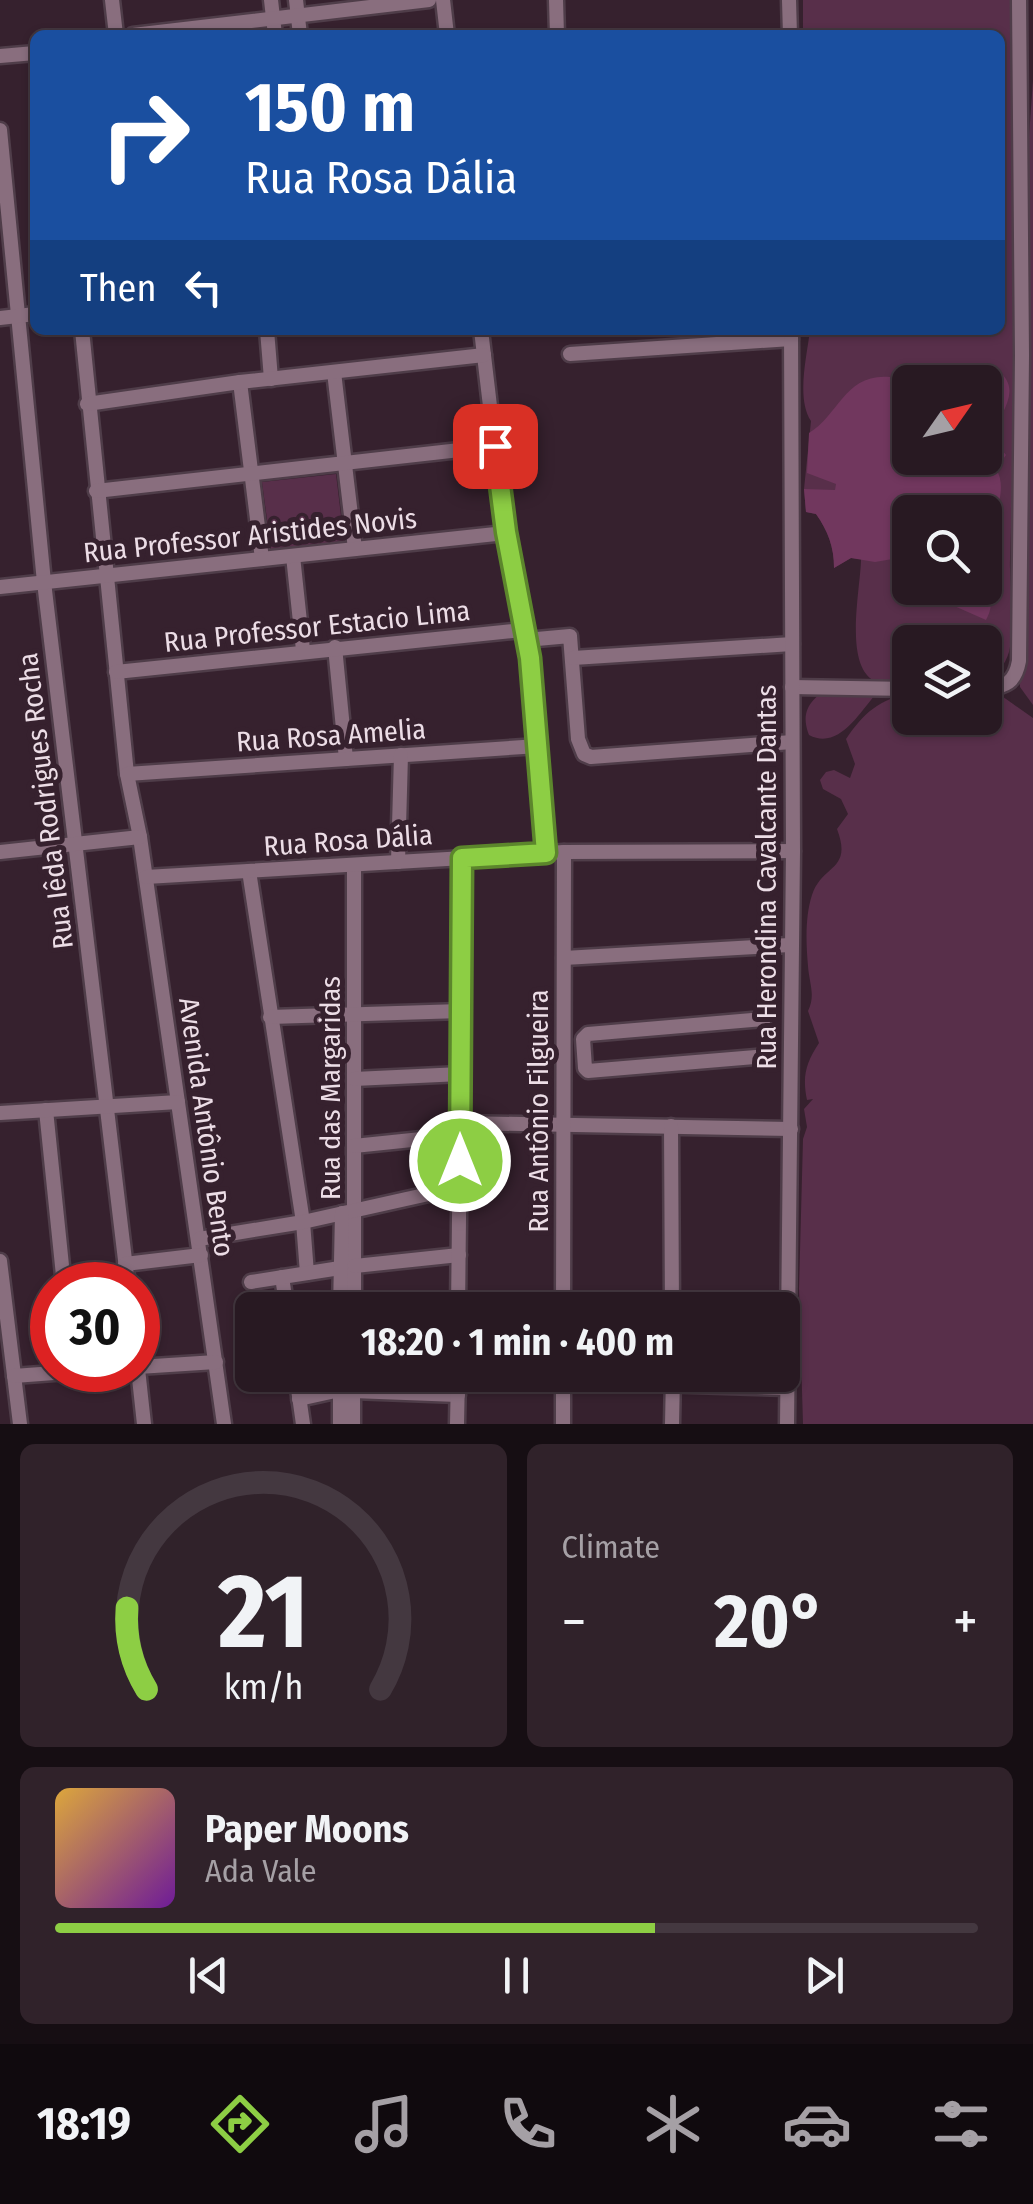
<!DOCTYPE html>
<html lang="en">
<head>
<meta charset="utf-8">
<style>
  body { margin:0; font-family:"Fira Sans Condensed",sans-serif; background:#30222a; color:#f1f3f6; height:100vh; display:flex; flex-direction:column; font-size:38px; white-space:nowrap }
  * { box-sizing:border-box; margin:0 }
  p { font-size:32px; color:#a5a0a5 }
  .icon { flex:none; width:55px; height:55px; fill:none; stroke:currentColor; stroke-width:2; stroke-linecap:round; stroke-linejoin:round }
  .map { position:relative; height:1424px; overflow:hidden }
  .details { display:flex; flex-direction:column; gap:20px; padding:20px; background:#160e13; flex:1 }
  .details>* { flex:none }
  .top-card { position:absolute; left:30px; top:30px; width:975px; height:305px; border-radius:15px; box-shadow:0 2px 8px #0004,0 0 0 2px #443840; background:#1a4fa0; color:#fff; overflow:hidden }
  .needle { width:65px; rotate:56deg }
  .fabs { position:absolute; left:892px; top:365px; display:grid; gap:20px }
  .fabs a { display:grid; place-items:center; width:110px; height:110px; border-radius:15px; background:#281922; box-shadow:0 2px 8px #0004,0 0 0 2px #443840; font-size:50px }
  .speed { position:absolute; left:30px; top:1262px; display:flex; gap:20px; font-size:50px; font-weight:700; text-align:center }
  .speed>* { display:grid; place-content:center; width:130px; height:130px; border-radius:50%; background:#281922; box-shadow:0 2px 8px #0004,0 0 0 2px #443840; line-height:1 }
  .speed .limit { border:15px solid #d22; background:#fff; color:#111 }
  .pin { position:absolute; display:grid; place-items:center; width:85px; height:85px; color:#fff; margin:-42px; border-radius:20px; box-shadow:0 5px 15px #0006 }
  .me { position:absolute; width:110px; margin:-55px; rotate:0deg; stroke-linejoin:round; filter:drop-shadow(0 0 8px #0008) }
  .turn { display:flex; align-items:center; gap:35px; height:210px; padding:0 50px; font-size:45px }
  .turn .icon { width:130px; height:130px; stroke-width:2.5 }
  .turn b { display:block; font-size:70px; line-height:85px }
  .then { display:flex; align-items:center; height:95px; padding:0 50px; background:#0003; gap:20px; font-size:38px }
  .big { font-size:75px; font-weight:700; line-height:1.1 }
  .details .widget { flex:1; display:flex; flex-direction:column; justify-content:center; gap:15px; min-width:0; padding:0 35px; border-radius:15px; background:#30222a }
  .details .dial { align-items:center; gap:0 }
  .dial svg { height:260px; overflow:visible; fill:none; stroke:#443840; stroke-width:7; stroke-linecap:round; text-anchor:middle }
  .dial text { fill:#f1f3f6; stroke:none }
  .song { display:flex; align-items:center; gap:30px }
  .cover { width:120px; height:120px; border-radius:15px; background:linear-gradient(135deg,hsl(40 70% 55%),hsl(280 70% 35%)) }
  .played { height:10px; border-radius:5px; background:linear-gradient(90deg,#8dce44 65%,#443840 65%) }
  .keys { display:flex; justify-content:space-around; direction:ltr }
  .heat { display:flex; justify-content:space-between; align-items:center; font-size:55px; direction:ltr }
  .details .tiles { flex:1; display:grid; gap:20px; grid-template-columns:1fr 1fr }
  .widget:last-child { grid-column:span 2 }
  .trip { position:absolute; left:235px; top:1292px; width:565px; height:100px; border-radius:15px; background:#281922; box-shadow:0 2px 8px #0004,0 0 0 2px #443840; font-weight:700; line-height:100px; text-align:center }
  .dock { display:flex; height:160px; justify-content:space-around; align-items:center; background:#100a0e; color:#a5a0a5 }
  .dock .icon { width:70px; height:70px }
  .dock .selected { color:#8dce44 }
  .dock b { font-size:45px; color:#f1f3f6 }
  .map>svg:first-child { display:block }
  .green { fill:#582f4a; fill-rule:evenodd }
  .forest { fill:#71375e }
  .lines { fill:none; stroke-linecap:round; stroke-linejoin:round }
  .minor-casing { stroke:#4f3d49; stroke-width:19 }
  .minor { stroke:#896e7e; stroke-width:14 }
  .route-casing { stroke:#5c862c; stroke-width:25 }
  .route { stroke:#8dce44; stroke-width:18 }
  .labels { text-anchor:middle; stroke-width:10; stroke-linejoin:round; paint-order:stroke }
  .street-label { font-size:28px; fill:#ecdde6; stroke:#36212e }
</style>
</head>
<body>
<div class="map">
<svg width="1033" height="1424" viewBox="0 0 1033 1424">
  <rect width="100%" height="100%" fill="#36212e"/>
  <g class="green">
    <path d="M803,0H1024L1012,250L1019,287C1015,377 1013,468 1010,559C1009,589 1016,623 1009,652C1005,665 997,676 985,681V642H910V683C900,683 886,685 877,682C842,669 861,587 861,559L851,558L834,568C834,547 828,531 816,514L806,512L804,489L811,421C796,398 807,356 810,330H1000V35H803ZM910,382H985V458H910ZM910,512H985V588H910Z"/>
    <path d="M1033,80V705L1020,687L1026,179Z"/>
    <path d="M336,474L344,541L271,549L262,482Z"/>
    <path d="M821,693L875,695C858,715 838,750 809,735C802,716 806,705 821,693Z"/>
    <path d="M910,694V718H985V694H999L1033,718V1424H803L799,1289L803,1139L807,1127L804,1109L813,1099L807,1100C802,1076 806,1063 819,1043L808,1011C816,995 809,983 808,966C806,944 805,916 812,895C822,864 853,871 837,829L848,814L841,799L823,789L820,780L826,772L834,770L850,778L855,764L846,739C863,714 880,698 910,694Z"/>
  </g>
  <g class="forest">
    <path d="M1001,373C1022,393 998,415 992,438L1006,455L996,469C1008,488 995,514 989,534L1002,536L1001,545L985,554V512H910V556L875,562L851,558L834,568C834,547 828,531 816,514L806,512L804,489L835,490L836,484L807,473L809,433C839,415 845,373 890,377L893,398L910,430V458H985V385Z"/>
    <path d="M994,565L1003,566V574C983,596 997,601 986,620L943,601L936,589L985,588V571Z"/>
  </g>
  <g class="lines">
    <defs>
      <g id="minor">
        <path d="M112,0L116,35"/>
        <path d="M271,0L275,35"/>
        <path d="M296,0L300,35"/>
        <path d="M443,0L447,35"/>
        <path d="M556,0L557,35"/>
        <path d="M789,0L790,35"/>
        <path d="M133,35L429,0"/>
        <path d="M0,56L35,53"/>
        <path d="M0,130L44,582L128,1285"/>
        <path d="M0,318L35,314"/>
        <path d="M82,330L127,774L140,837L224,1424"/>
        <path d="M267,330L271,379"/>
        <path d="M481,330L505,533L530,657L546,853"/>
        <path d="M570,354L791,339"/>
        <path d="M334,372L355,549"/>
        <path d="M240,382L262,559"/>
        <path d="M87,404L240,382L484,355"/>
        <path d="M96,491L495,446"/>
        <path d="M293,556L303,650"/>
        <path d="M0,587L505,533"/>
        <path d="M526,640L570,636L578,739L584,754L591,757L792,742"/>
        <path d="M335,647L346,759"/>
        <path d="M573,658L792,644"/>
        <path d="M116,672L522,630"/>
        <path d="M792,687L910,689"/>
        <path d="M985,690C1006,686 1015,683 1019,661L1022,355L1019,0"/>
        <path d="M127,774L538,746"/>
        <path d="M0,852L140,837"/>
        <path d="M398,862L401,755"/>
        <path d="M354,866V1310"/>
        <path d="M249,871L303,1222L307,1273"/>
        <path d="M146,877L564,852L793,851"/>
        <path d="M564,958L790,945"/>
        <path d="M270,1017L461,1011"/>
        <path d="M764,1019L588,1034L583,1039L585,1068L588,1071L767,1056"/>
        <path d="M354,1079L461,1074"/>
        <path d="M46,1110L64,1285"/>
        <path d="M0,1113L178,1102"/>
        <path d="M460,1123L791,1129"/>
        <path d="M671,1126L672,1310"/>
        <path d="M354,1146L460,1135"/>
        <path d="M199,1239L303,1222L460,1187"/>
        <path d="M0,1261L20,1424"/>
        <path d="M125,1264L201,1255"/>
        <path d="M355,1266L459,1255"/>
        <path d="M282,1277L287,1310"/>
        <path d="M251,1282L340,1268"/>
        <path d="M340,1310L342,1213"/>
        <path d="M458,1310L463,858"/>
        <path d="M563,1310L564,852"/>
        <path d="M138,1367L216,1362"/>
        <path d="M138,1369L144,1424"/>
        <path d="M296,1375L303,1424"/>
        <path d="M14,1376L94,1370"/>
        <path d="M563,1376V1424"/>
        <path d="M563,1381L787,1388"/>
        <path d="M353,1391L458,1395"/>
        <path d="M299,1399L340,1390"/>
        <path d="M340,1424V1375"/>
        <path d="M353,1424V1375"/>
        <path d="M457,1424L458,1375"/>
        <path d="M672,1424L673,1376"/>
        <path d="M787,1424L793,851L791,330"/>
      </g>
    </defs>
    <use href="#minor" class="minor-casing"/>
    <use href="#minor" class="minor"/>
  </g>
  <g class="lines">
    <defs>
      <path id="route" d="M460,1161L462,858L546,853L530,658L506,532L495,446"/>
    </defs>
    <use href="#route" class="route-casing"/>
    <use href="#route" class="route"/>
  </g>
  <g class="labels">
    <g class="street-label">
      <text transform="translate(250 535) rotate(-6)" y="10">Rua Professor Aristides Novis</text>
      <text transform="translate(317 626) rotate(-6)" y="10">Rua Professor Estacio Lima</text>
      <text transform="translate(331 735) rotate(-4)" y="10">Rua Rosa Amelia</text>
      <text transform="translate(45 801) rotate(-97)" y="10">Rua Iêda Rodrigues Rocha</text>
      <text transform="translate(348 840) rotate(-4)" y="10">Rua Rosa Dália</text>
      <text transform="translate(766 877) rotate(-90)" y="10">Rua Herondina Cavalcante Dantas</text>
      <text transform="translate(330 1088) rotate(-90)" y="10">Rua das Margaridas</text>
      <text transform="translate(538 1111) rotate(-90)" y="10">Rua Antônio Filgueira</text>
      <text transform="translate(207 1127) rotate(82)" y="10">Avenida Antônio Bento</text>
    </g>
  </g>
</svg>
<div class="fabs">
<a><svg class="needle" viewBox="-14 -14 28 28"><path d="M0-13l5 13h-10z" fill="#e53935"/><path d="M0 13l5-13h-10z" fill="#a5a0a5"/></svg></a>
<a><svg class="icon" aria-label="search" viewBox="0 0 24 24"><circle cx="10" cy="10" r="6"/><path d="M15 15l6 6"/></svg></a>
<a><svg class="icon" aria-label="layers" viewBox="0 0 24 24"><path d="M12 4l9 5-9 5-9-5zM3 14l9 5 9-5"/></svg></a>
</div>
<div class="speed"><div class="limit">30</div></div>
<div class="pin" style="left:495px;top:446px;background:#d93025"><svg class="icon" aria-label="arrive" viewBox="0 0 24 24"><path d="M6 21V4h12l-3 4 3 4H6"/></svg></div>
<svg class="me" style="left:460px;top:1161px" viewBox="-20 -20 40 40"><circle r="17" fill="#8dce44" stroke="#fff" stroke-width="3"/><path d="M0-11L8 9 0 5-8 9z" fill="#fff"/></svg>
<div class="trip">18:20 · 1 min · 400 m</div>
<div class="top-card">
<div class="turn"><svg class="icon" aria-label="right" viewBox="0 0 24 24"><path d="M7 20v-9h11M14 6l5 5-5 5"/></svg><div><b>150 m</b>Rua Rosa Dália</div></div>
<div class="then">Then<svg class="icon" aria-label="left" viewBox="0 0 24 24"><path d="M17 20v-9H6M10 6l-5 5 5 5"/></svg></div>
</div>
</div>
<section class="details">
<div class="tiles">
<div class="widget dial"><svg viewBox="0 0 100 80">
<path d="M14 69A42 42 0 1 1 86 69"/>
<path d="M14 69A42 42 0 0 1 8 44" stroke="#8dce44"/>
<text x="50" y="56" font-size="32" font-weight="700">21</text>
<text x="50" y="72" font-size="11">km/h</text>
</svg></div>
<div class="widget"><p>Climate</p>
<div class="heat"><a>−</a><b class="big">20°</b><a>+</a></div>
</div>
<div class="widget">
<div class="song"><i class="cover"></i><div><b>Paper Moons</b><p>Ada Vale</p></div></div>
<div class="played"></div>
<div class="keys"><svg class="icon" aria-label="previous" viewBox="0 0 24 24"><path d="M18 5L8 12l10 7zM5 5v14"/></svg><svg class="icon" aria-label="pause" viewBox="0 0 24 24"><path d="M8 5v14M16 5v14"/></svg><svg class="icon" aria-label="next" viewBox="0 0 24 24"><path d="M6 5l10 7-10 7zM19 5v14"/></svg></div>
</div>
</div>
</section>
<nav class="dock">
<b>18:19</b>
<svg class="icon selected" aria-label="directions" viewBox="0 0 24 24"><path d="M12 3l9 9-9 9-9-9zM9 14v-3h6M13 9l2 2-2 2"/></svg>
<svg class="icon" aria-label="music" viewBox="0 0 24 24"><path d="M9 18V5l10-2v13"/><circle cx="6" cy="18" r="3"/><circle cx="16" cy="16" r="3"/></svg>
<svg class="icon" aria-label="phone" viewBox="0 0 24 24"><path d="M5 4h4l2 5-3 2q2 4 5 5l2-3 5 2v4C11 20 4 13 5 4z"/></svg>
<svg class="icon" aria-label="climate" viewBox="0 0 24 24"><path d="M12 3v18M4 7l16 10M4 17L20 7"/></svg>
<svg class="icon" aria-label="car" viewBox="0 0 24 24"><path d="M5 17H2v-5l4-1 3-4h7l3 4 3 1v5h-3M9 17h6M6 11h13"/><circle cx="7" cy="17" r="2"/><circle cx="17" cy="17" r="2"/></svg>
<svg class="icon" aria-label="filters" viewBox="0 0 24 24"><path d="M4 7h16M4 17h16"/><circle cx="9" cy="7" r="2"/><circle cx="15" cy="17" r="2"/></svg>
</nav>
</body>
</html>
